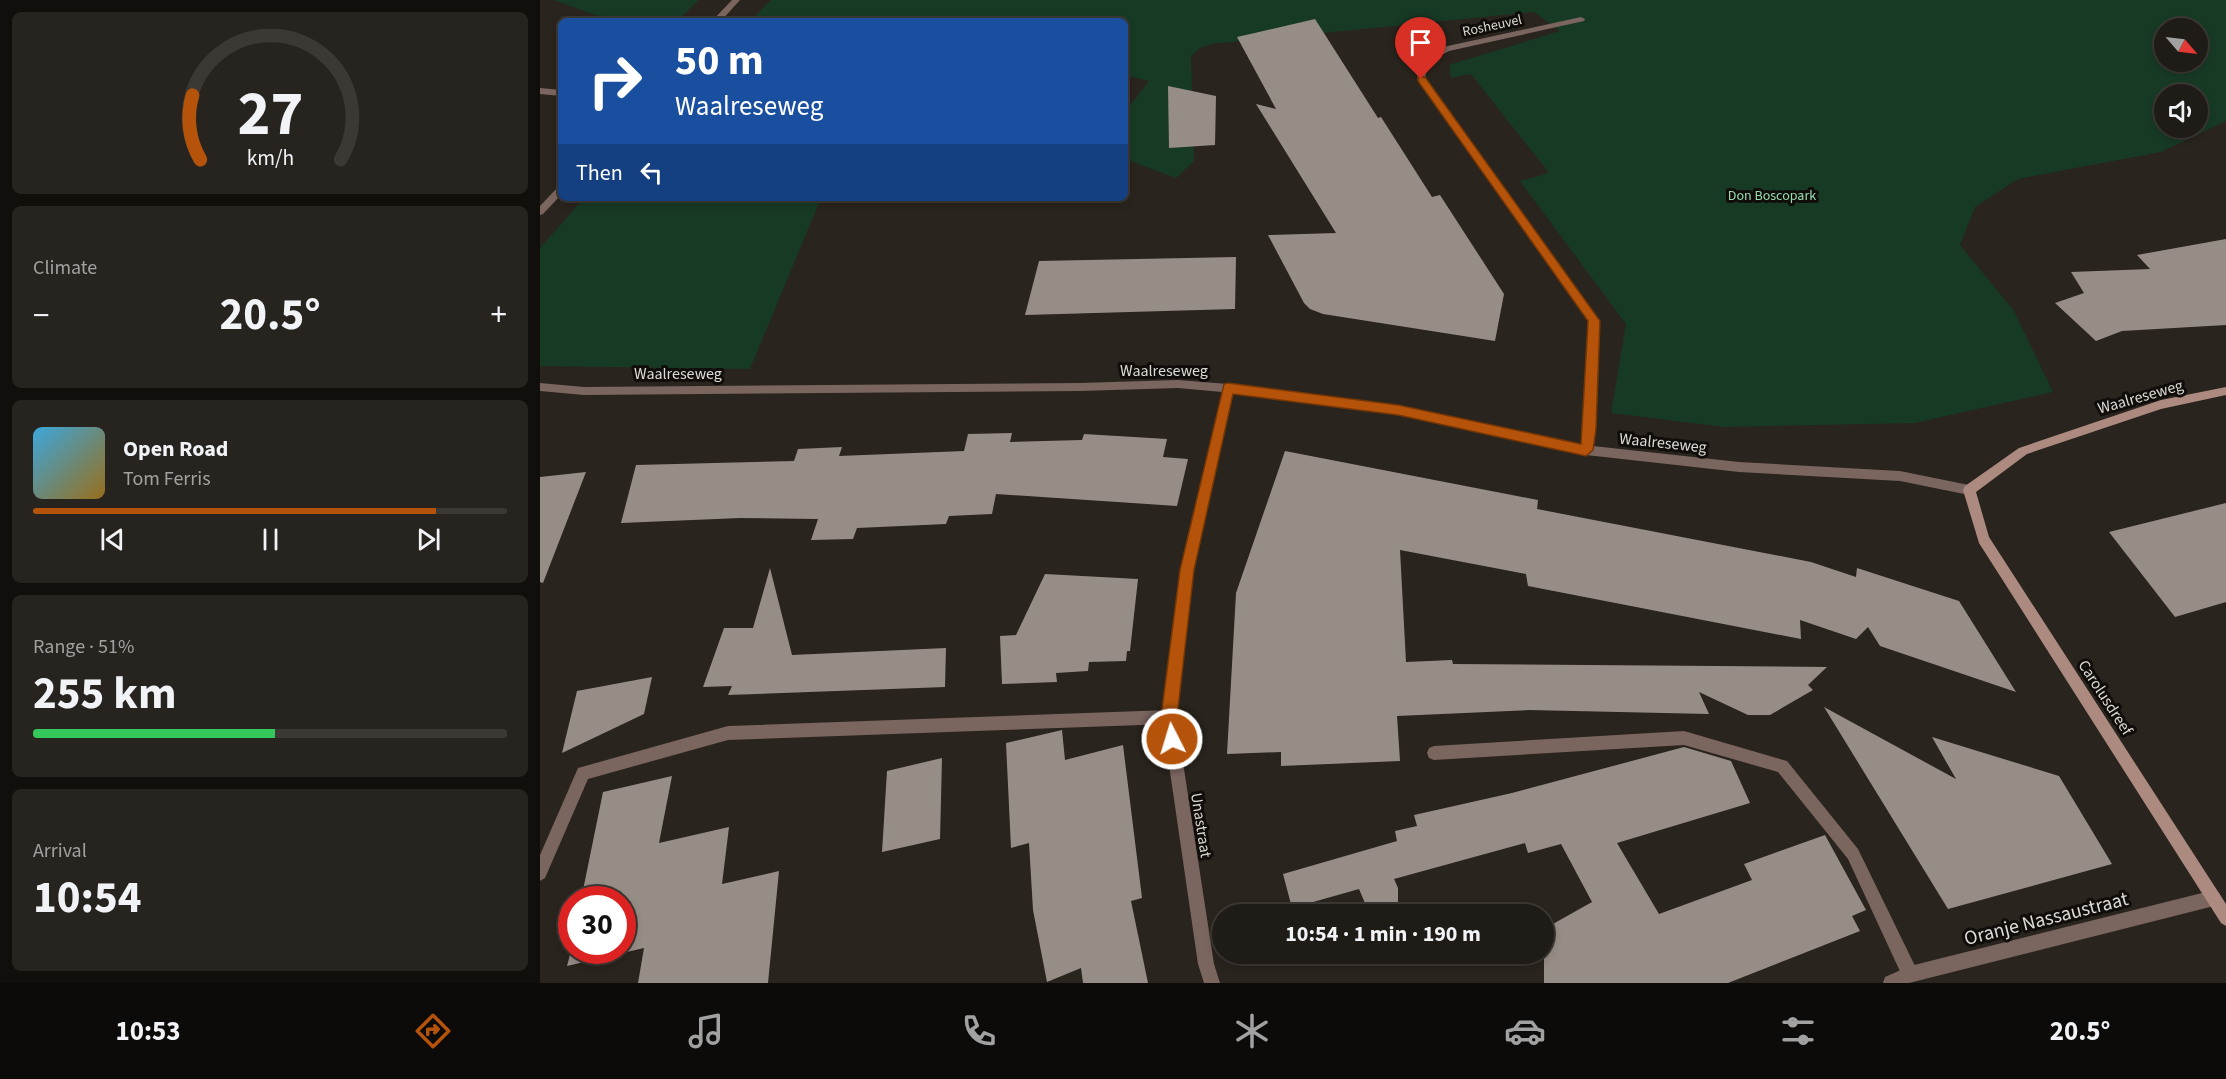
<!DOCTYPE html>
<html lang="en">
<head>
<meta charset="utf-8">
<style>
  body { margin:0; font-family:"Source Sans 3",sans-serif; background:#27241f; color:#f1f3f6; height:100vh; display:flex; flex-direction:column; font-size:22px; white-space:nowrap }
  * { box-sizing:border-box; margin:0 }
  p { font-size:20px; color:#a1a1a1 }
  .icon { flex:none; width:33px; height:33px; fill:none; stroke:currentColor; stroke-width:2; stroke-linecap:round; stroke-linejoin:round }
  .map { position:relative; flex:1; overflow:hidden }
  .side { display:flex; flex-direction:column; gap:12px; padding:12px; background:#110f0c; width:540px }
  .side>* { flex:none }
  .hud { position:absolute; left:18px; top:18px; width:570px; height:183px; border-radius:9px; box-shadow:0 3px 9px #0003,0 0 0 2px #3c3935; background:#1a4fa0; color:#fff; overflow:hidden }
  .needle { width:39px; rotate:118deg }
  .buttons { position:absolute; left:1614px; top:18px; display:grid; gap:12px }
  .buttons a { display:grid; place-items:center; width:54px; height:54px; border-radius:50%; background:#1f1b16; box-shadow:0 3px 9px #0003,0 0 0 2px #3c3935; font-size:30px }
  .speed { position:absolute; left:18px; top:886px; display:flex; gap:12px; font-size:30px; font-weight:700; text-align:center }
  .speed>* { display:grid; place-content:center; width:78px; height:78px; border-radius:50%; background:#1f1b16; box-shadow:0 3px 9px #0003,0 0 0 2px #3c3935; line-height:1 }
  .speed .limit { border:9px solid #d22; background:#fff; color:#111 }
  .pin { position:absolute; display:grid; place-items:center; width:51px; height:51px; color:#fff; margin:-62px -26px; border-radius:50% 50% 50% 0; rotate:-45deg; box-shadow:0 0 6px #0007 }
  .pin .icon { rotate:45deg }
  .me { position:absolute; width:66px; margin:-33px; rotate:355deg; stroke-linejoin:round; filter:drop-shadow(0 0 4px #0008) }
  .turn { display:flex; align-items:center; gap:21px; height:126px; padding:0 18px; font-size:27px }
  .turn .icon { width:78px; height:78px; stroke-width:2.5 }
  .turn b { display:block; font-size:42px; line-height:51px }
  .then { display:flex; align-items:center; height:57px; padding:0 18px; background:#0003; gap:12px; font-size:22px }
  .big { font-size:45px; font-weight:700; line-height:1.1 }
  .side .tile { flex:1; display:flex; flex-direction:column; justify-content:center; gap:9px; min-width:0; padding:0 21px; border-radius:9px; background:#27241f }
  .side .dial { align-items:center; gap:0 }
  .dial svg { height:156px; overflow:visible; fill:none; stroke:#3c3935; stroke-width:7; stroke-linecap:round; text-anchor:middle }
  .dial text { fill:#f1f3f6; stroke:none }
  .song { display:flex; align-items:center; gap:18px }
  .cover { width:72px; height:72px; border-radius:9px; background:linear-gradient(135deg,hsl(200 70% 55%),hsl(40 70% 35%)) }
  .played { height:6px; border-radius:3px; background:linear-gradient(90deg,#b45309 85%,#3c3935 85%) }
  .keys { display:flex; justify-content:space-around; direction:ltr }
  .heat { display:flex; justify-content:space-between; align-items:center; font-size:33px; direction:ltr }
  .charge { height:9px; border-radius:4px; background:linear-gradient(90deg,#34c759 51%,#3c3935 0) }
  .trip { position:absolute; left:672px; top:904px; width:342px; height:60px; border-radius:30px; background:#1f1b16; box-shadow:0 3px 9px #0003,0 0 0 2px #3c3935; font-weight:700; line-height:60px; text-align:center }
  .dock { display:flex; height:96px; justify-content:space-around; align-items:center; background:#0c0b09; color:#a1a1a1 }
  .dock .icon { width:42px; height:42px }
  .dock .current { color:#b45309 }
  .dock b { font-size:27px; color:#f1f3f6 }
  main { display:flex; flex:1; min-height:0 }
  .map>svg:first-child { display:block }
  .green { fill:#173a25; fill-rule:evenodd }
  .building { fill:#978d87 }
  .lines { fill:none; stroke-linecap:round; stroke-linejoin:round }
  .lane { fill:#7b655f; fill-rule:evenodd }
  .street { fill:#7b655f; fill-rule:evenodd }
  .secondary { fill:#ac8a80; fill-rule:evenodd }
  .route { fill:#b45309; stroke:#753606; stroke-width:1.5 }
  .labels { text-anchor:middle; stroke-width:6; stroke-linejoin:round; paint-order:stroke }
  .far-street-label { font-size:14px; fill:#dedbd6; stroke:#100d0a }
  .far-park-label { font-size:14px; fill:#96ddaf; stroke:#100d0a }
  .street-label { font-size:16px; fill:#dedbd6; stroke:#100d0a }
  .near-street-label { font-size:20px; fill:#dedbd6; stroke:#100d0a }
</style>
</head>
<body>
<main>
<section class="side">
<div class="tile dial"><svg viewBox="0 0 100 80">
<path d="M14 69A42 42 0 1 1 86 69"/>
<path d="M14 69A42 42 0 0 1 10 36" stroke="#b45309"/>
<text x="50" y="56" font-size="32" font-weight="700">27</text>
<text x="50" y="72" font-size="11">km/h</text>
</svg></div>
<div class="tile"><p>Climate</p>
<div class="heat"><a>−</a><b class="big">20.5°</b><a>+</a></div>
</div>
<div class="tile">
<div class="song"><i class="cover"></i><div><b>Open Road</b><p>Tom Ferris</p></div></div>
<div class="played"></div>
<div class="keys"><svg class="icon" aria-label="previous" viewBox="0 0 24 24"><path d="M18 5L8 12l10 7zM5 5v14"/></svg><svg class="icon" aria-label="pause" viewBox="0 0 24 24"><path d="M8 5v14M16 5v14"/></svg><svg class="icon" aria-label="next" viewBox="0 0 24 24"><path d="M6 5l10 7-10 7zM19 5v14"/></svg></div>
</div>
<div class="tile"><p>Range · 51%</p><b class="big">255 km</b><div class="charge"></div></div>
<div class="tile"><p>Arrival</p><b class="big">10:54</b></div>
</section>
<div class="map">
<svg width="1686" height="983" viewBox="0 0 1686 983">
  <rect width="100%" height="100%" fill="#29241d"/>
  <g class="green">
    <path d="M14,0H159L137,21H109L55,15Z"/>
    <path d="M231,0H1686V121L1621,152L1478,179L1435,207L1420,245L1474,311L1513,392L1375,423L1184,427L1071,413L1086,324L980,181L1009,173L931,74L911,78L909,65L1020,31L994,12L671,44L660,48L651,56L654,161L636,178L585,159V112L609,81L585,75V21H210ZM1624,28H1658V62H1624ZM1624,94H1658V128H1624Z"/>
    <path d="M44,198H281L210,369L0,366V248Z"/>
  </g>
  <g class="building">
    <path d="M775,19L838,118L841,117L892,197L900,195L964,294L955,341L783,314L770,309L764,303L728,235L796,233L716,104L736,109L697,37Z"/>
    <path d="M628,86L676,96L675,145L629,148Z"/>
    <path d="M1686,239V325L1582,331L1556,341L1515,303L1544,293L1531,272L1610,269L1597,255Z"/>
    <path d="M696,257L695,309L485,315L499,261Z"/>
    <path d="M472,433L470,442L542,440L544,434L627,439L623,457L648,459L637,506L456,494L452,514L409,516L406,524L317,528L313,539L271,540L278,519L200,518L81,523L96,465L254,461L258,449L302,447L299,456L424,451L428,434Z"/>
    <path d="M745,451L998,500L997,509L1271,562L1316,577L1317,568L1419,601L1476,692L1340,646L1328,627L1316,639L1260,620L1261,639L988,586L986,574L860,550L866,662L912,660L913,664L1287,667L1268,685L1273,690L1230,715H1208L1159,692L1169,714L989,710L857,716L860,761L741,766V752L687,754L696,593Z"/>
    <path d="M46,472L3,583L0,582V477Z"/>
    <path d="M1686,503V602L1635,617L1569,532Z"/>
    <path d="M230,568L252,655L406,648L405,687L188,695L192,686L163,687L184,628H213Z"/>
    <path d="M505,574L598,579L590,651H587L586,661L549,662L548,671L516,673L517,682L462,684L460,636L476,635Z"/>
    <path d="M112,677L104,714L22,753L37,691Z"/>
    <path d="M1284,707L1416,779L1392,737L1519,776L1572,864L1408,909Z"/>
    <path d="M522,730L525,760L583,745L602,898L591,901L608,983H543L541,968L507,982L493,910L489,843L471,848L466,743Z"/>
    <path d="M1144,747L1191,761L1210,803L1077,843L1119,914L1212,880L1204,864L1285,835L1326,910L1312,916L1320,931L1188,983H1004V929L1052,902L1021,844L988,853L985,843L854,879L858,888V903L835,915H830L819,889L752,908L743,874L857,841L855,831L877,826L874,815L972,793Z"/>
    <path d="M402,758L400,839L342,852L347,771Z"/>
    <path d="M132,776L119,843L189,827L182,884L239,871L228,983H98L104,948L27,966L32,947V951H82V900H41L63,792Z"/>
  </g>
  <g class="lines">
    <g class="lane">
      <path d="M0,88L21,90V96L0,94Z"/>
      <path d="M629,710L634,712L636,717L634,722L629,724L188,740L48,779L5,878L0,881V855L38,768L188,726Z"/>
      <path d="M1144,731L1247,761L1318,849L1376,968L1378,974L1376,980L1370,982L1364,980L1308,859L1238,772L1144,745L894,760L889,758L887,753L889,748L894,746Z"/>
    </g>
    <g class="street">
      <path d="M192,0H200L181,21H172Z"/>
      <path d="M1041,17L1045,19L1044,21L909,51L888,62L885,79L1059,321L1056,429L1053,446L1199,462L1360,471L1429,485L1433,486L1435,490L1433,494L1429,495L1360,481L1199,472L1046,455L858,415L692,393L653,570L636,717L674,964L680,983H664L658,964L622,717L641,570L682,392L638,388L540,391L44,395L0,391V383L44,387L540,383L638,380L688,384L858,405L1041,444L1044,429L1049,322L877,79L881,59L903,47Z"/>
      <path d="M21,186V195L3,214L0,215V206L18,187Z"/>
      <path d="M1674,890L1679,893L1682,898L1679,903L1674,906L1369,983H1343L1345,977L1370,966Z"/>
    </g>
    <path class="secondary" d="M1686,387V395L1621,409L1487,454L1436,492L1449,537L1686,904V926L1681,923L1439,543L1423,490L1425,486L1479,448L1621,400Z"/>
  </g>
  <path class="route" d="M878,77H885L1060,321L1056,429L1053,450L1046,456L858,415L693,394L654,570L637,717L640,739L638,745L632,747L627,745L621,717L640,570L684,384L688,383L858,405L1041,444L1048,321L878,81Z"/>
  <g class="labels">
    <g class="far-street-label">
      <text transform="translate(952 25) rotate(-12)" y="5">Rosheuvel</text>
    </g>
    <g class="far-park-label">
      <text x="1232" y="200">Don Boscopark</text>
    </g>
    <g class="street-label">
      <text x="624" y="376">Waalreseweg</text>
      <text x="138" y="379">Waalreseweg</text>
      <text transform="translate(1600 396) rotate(-16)" y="6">Waalreseweg</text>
      <text transform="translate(1123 442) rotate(6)" y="6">Waalreseweg</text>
      <text transform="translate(1566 697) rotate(57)" y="6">Carolusdreef</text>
      <text transform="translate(662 825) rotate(81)" y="6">Unastraat</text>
    </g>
    <g class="near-street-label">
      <text transform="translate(1506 918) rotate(-14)" y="7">Oranje Nassaustraat</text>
    </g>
  </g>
</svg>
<div class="buttons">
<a><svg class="needle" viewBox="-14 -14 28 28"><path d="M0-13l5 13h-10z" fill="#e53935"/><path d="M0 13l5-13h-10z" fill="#a1a1a1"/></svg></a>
<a><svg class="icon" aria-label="sound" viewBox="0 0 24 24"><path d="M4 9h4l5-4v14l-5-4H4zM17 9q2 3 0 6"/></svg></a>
</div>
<div class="speed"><div class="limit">30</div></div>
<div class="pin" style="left:881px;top:79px;background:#d93025"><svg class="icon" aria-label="arrive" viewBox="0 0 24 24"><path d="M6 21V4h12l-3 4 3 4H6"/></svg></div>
<svg class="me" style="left:632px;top:739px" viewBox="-20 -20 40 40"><circle r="17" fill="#b45309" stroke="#fff" stroke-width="3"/><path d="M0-11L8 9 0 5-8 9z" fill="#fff"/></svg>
<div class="trip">10:54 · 1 min · 190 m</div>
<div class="hud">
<div class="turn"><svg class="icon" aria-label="right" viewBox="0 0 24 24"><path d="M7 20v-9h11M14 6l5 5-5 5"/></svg><div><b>50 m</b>Waalreseweg</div></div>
<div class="then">Then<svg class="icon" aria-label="left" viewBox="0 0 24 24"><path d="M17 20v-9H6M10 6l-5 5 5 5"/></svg></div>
</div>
</div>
</main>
<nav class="dock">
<b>10:53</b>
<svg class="icon current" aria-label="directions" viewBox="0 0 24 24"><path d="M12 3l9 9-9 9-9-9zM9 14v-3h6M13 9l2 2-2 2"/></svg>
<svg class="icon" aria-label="music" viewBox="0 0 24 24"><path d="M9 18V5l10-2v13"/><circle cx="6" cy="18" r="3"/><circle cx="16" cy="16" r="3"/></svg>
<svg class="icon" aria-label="phone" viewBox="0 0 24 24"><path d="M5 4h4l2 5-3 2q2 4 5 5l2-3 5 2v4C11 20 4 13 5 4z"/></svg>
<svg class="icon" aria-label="climate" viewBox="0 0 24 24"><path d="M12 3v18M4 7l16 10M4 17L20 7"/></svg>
<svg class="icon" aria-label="car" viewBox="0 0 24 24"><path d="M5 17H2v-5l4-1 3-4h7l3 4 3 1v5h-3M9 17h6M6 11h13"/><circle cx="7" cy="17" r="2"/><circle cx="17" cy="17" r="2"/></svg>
<svg class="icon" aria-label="filters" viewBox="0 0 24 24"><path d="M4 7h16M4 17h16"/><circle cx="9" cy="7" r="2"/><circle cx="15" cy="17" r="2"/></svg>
<b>20.5°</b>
</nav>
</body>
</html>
